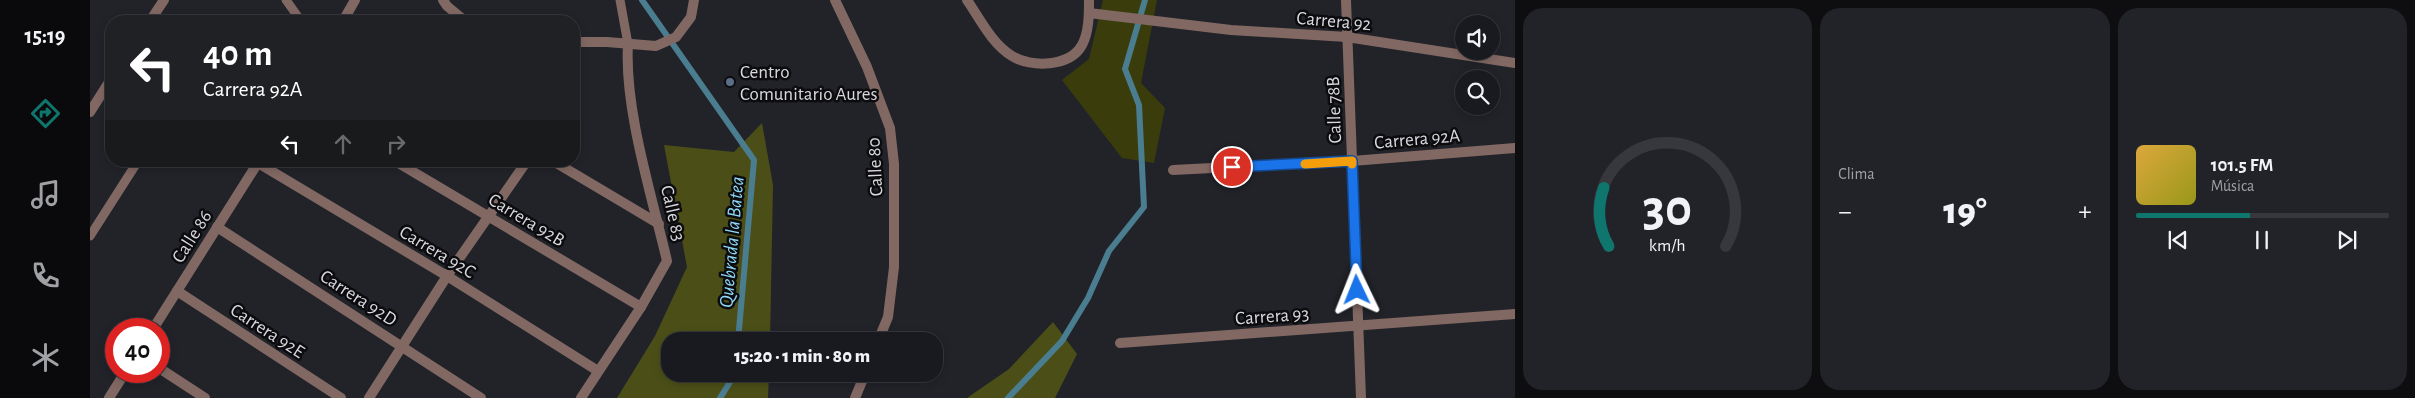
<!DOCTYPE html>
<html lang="es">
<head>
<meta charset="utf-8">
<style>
  body { margin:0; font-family:"Alegreya Sans",sans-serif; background:#222328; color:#f1f3f6; height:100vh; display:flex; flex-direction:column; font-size:19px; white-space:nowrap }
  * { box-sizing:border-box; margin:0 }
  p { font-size:16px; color:#9fa1a4 }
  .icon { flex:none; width:28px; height:28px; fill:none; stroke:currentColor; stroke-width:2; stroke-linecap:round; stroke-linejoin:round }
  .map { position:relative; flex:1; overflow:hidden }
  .sheet { display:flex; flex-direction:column; gap:8px; padding:8px; background:#0e0e11; width:900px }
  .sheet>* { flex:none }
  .top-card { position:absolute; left:15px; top:15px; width:475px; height:152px; border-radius:20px; box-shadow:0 2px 8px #0003,0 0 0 1px #37383d; background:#202124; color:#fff; overflow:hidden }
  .controls { position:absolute; left:1365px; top:15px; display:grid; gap:10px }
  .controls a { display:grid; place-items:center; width:45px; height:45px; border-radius:50%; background:#191a1f; box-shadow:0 2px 8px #0003,0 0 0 1px #37383d; font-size:25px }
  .speed { position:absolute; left:15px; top:318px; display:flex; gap:10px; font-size:25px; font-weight:700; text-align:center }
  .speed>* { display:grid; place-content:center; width:65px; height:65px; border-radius:50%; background:#191a1f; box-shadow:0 2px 8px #0003,0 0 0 1px #37383d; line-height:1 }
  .speed .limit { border:8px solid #d22; background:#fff; color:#111 }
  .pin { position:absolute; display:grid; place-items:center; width:42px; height:42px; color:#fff; margin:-21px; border:2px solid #fff; border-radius:50%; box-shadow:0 1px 5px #0007 }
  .me { position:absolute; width:55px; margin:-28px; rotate:358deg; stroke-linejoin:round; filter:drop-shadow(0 0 4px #0008) }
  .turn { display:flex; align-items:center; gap:18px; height:105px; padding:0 15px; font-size:22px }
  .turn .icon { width:65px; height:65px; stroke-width:2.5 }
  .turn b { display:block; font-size:35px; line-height:42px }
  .lanes { display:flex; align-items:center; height:48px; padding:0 15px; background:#0003; justify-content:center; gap:25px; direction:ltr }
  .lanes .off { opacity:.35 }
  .big { font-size:38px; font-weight:800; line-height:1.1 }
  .sheet .widget { flex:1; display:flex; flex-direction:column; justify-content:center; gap:8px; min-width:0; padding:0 18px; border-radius:20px; background:#222328 }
  .sheet .dial { align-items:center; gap:0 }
  .dial svg { height:130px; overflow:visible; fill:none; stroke:#37383d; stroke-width:7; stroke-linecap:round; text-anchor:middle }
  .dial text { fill:#f1f3f6; stroke:none }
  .song { display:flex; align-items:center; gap:15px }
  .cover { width:60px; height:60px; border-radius:8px; background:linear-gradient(135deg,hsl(40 70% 55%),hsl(60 70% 35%)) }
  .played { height:5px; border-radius:2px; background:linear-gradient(90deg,#0f766e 45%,#37383d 45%) }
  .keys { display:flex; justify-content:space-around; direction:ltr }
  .heat { display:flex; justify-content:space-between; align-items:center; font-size:28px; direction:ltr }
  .sheet .tiles { flex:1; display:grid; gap:8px; grid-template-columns:repeat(3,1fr) }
  .trip { position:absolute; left:571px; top:332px; width:282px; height:50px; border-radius:20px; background:#191a1f; box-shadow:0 2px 8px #0003,0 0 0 1px #37383d; font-weight:800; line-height:50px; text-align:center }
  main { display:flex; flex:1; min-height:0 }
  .tabs { display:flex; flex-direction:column; width:90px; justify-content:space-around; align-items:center; background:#0a0a0c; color:#9fa1a4 }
  .tabs .icon { width:35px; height:35px }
  .tabs .on { color:#0f766e }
  .tabs b { font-size:22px; color:#f1f3f6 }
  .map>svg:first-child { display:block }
  .green { fill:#3a3d0b }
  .forest { fill:#4b4f17 }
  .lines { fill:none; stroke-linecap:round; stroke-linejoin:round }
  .stream { stroke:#4a7d90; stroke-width:6 }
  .service { stroke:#826863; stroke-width:9 }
  .pedestrian { stroke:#826863; stroke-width:10 }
  .minor { stroke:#826863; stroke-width:10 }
  .tertiary { stroke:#826863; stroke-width:10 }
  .route-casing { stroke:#114b97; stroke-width:12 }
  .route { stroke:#1a73e8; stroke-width:9 }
  .slow { stroke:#f59e0b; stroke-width:9 }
  .service-dot { fill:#5c6f8a; stroke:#0c0c0f; stroke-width:2 }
  .labels { text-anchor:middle; stroke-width:5; stroke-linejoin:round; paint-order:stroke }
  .street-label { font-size:19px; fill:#d8d9de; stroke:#0c0c0f }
  .poi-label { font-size:19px; fill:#d8d9de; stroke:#0c0c0f; text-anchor:start }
  .water-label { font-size:20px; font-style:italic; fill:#8fd9f8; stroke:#0c0c0f }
</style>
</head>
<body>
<main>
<nav class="tabs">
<b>15:19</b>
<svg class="icon on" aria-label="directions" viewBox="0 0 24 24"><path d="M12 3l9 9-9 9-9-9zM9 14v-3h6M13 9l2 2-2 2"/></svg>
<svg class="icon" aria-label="music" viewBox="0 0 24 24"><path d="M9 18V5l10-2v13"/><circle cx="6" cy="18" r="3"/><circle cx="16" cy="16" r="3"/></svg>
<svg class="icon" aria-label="phone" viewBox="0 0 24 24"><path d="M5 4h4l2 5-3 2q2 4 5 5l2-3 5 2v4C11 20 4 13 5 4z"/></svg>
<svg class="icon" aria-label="climate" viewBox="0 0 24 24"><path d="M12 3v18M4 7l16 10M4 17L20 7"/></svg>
</nav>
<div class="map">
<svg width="1425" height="398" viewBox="0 0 1425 398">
  <rect width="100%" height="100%" fill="#212329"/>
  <path class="green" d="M1013,0H1067L1051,83L1075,108L1064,163L1032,158L972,80L999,59Z"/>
  <g class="forest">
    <path d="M672,123L683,185L680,341H580V374H679L678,398H527L565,336L597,267L574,145L644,152Z"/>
    <path d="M963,322L987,354L965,398H877L919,369Z"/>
  </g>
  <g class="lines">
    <g class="stream">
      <path d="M552,0L664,160L648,341"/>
      <path d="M630,398L645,374"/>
      <path d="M918,398L972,341L998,298L1019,251L1054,207L1049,105L1035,69L1055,0"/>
    </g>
    <g class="service">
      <path d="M196,0L211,21"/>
      <path d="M530,0L538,44"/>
      <path d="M0,236L48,161"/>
    </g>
    <g class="pedestrian">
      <path d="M60,21L74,0"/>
      <path d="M0,112L21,79"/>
      <path d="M305,161L551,307"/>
      <path d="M463,161L569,224"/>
      <path d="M168,163L357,276L508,371"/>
      <path d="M127,227L391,398"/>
      <path d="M87,291L251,398"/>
      <path d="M69,368L115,398"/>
      <path d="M279,398L357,276L437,161"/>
    </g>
    <g class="minor">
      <path d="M353,0L357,6L375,21"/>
      <path d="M253,21L265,0"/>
      <path d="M1257,37L1425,63"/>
      <path d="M484,42H517L566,46L586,37L601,17L604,0"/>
      <path d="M1083,170L1262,161L1425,148"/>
      <path d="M63,329L169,161"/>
      <path d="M1030,343L1425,314"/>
      <path d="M19,398L36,371"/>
      <path d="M491,398L551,307L577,261C562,196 534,109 538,44"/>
    </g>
    <g class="tertiary">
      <path d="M745,0L777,67L800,128L804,164V267L798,317L788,341"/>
      <path d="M877,0C890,19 902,44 922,56C941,68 980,67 992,45C999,32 999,15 999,0"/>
      <path d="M1256,0L1271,398"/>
      <path d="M999,13L1141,30L1257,37"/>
      <path d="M765,398L775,374"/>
    </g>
  </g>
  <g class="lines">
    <defs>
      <path id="route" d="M1142,167L1262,161L1267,290"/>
    </defs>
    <use href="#route" class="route-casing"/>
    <use href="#route" class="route"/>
    <path class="slow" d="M1215,164L1262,161V164"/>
  </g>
  <circle class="service-dot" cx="640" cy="82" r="5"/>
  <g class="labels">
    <g class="street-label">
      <text transform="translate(1244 20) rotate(5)" y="7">Carrera 92</text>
      <text transform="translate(1243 110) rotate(-92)" y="7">Calle 78B</text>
      <text transform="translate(1327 138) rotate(-5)" y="7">Carrera 92A</text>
      <text transform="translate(784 167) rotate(-93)" y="7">Calle 80</text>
      <text transform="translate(584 213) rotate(77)" y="7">Calle 83</text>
      <text transform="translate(437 219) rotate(31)" y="7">Carrera 92B</text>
      <text transform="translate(101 236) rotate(-58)" y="7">Calle 86</text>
      <text transform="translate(348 251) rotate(31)" y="7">Carrera 92C</text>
      <text transform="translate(269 297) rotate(33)" y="7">Carrera 92D</text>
      <text transform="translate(1182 315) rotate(-4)" y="7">Carrera 93</text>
      <text transform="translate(178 330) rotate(33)" y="7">Carrera 92E</text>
    </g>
    <g class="poi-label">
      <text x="650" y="78">Centro<tspan x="650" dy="22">Comunitario Aures</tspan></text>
    </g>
    <g class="water-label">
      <text transform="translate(641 242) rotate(-85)" y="7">Quebrada la Batea</text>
    </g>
  </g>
</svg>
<div class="controls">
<a><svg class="icon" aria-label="sound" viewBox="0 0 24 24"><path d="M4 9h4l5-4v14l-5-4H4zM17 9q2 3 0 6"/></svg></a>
<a><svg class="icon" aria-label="search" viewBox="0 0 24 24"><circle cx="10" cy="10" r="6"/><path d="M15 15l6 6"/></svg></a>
</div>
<div class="speed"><div class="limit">40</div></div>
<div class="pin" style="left:1142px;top:167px;background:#d93025"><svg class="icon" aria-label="arrive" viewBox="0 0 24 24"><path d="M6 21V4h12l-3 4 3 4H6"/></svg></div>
<svg class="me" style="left:1267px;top:290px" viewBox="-20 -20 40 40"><path d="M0-17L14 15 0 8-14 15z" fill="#1a73e8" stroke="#fff" stroke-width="4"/></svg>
<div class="trip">15:20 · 1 min · 80 m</div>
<div class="top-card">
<div class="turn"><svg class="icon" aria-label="left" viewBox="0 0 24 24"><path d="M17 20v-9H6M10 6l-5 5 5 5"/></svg><div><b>40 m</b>Carrera 92A</div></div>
<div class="lanes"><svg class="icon" aria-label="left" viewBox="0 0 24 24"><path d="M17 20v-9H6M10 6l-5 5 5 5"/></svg><svg class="icon off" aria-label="ahead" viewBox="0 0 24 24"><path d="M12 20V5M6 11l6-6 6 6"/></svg><svg class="icon off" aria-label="right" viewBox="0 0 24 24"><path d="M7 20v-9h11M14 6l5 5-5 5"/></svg></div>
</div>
</div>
<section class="sheet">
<div class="tiles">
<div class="widget dial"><svg viewBox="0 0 100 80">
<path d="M14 69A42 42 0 1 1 86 69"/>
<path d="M14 69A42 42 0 0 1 11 33" stroke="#0f766e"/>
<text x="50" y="56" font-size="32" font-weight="700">30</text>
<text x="50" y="72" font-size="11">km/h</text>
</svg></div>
<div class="widget"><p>Clima</p>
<div class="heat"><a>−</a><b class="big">19°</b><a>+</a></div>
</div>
<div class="widget">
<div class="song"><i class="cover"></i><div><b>101.5 FM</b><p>Música</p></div></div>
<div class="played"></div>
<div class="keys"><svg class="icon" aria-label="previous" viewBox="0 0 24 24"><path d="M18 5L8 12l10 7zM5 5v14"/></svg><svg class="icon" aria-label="pause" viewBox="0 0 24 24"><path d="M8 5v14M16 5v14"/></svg><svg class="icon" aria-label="next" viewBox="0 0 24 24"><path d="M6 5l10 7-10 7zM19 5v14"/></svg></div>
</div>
</div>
</section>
</main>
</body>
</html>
